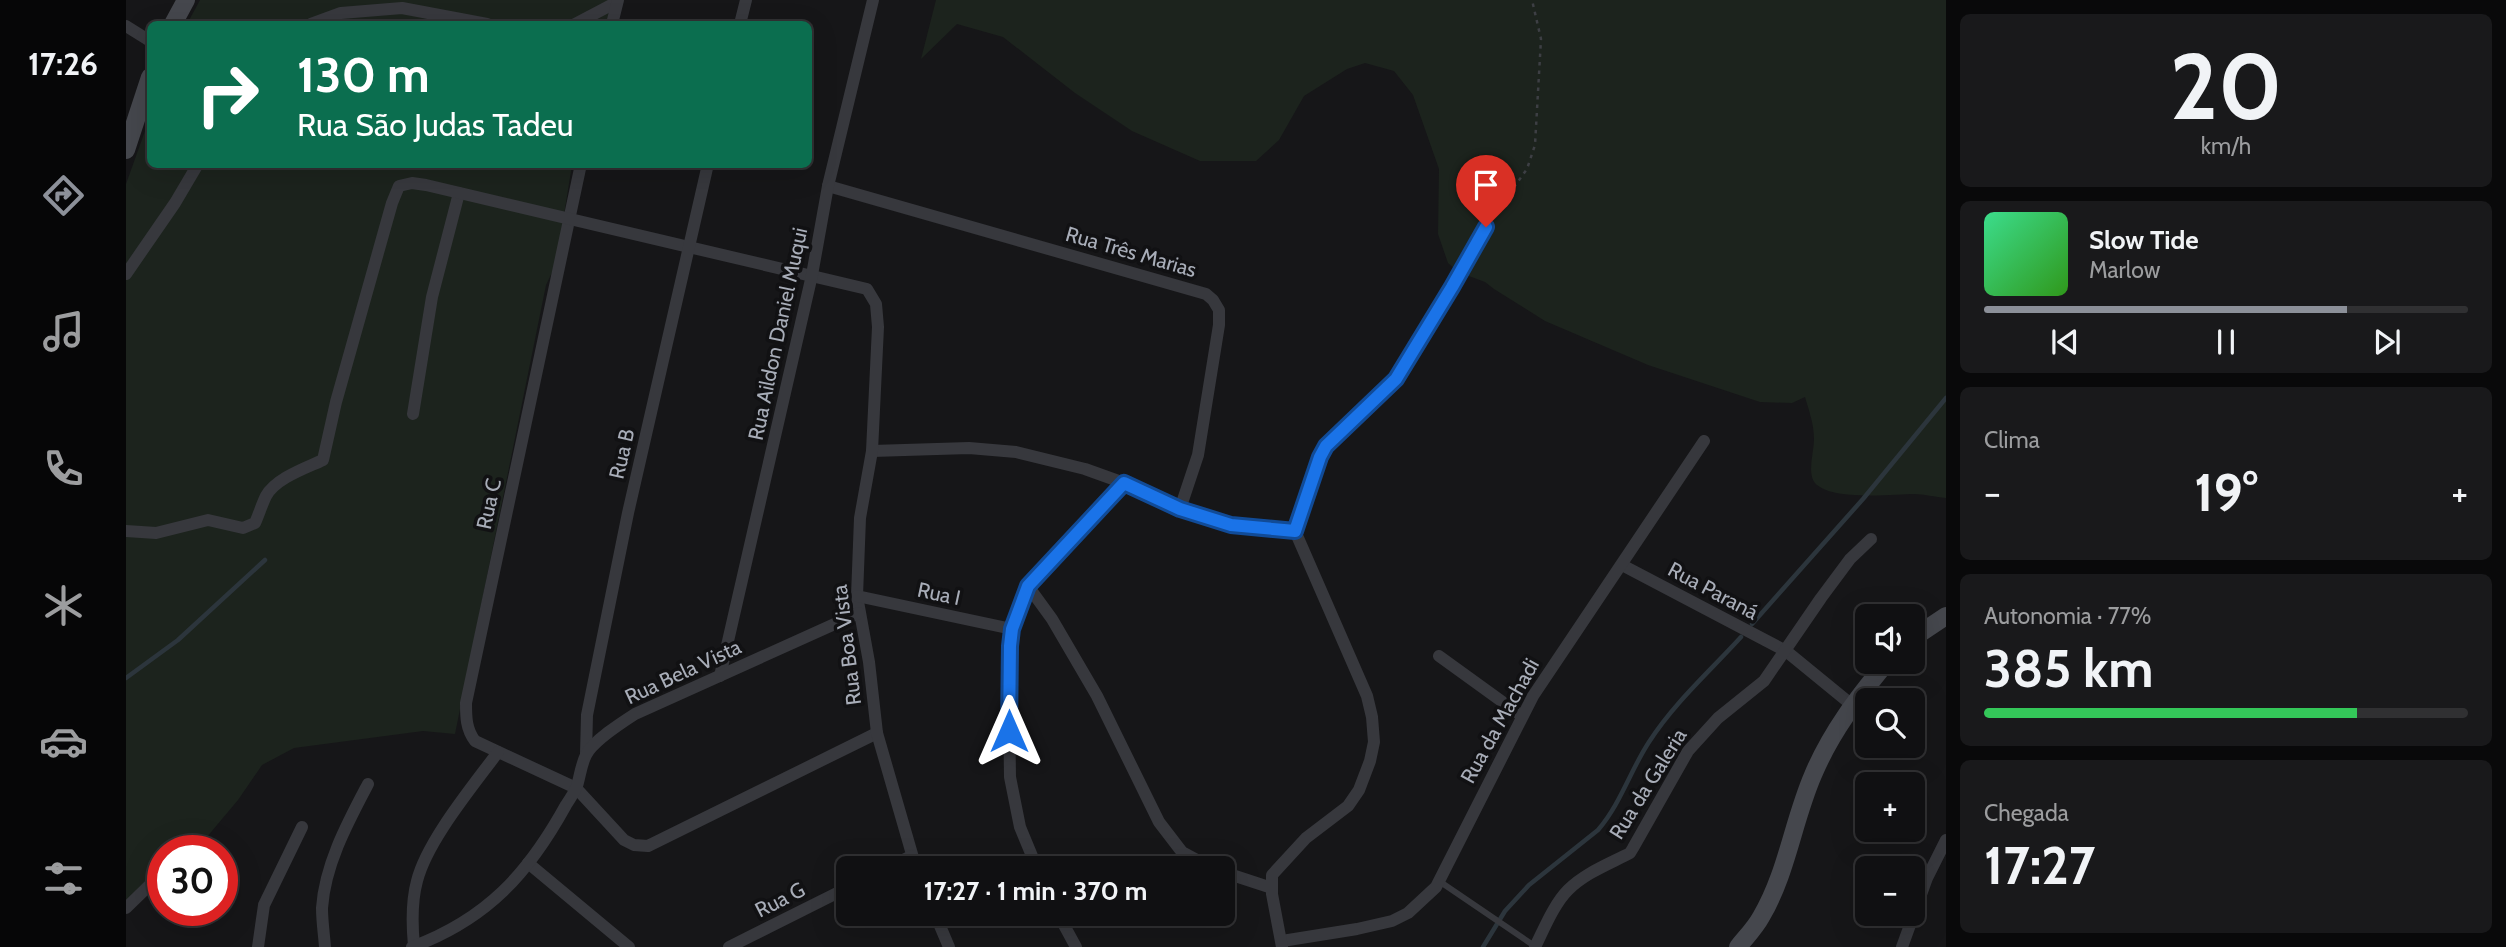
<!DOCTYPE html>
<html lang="pt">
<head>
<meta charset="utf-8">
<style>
  body { margin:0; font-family:Cabin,sans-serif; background:#19191b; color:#f1f3f6; height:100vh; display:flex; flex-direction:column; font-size:26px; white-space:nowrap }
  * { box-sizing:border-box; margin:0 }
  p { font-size:23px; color:#9c9d9f }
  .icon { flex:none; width:38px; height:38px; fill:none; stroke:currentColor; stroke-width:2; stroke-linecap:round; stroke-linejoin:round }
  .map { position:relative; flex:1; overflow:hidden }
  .side { display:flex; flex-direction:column; gap:14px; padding:14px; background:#09090a; width:560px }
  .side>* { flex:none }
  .hud { position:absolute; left:21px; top:21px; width:665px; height:147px; border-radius:10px; box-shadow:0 7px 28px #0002,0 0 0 2px #303032; background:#0b6e4f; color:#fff; overflow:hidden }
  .controls { position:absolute; left:1729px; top:604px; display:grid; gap:14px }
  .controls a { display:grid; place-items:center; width:70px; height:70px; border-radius:10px; background:#101012; box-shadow:0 7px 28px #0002,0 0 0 2px #303032; font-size:35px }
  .speed { position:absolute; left:21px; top:835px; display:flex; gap:14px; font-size:35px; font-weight:700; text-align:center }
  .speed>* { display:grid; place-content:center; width:91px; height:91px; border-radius:50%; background:#101012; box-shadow:0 7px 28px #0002,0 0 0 2px #303032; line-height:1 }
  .speed .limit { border:10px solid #d22; background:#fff; color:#111 }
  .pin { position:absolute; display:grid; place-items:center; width:60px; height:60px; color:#fff; margin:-72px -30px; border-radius:50% 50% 50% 0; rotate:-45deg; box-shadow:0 0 7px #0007 }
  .pin .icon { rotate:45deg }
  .me { position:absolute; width:77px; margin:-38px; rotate:0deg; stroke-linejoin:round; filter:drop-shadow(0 0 5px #0008) }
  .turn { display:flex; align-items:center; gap:24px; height:147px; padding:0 35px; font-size:32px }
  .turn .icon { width:91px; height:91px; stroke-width:2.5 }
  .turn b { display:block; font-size:49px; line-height:60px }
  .big { font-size:52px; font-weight:700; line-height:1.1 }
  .side .widget { flex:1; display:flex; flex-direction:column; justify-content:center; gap:10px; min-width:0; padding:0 24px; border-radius:10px; background:#19191b }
  .side .dial { align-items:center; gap:0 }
  .dial b { font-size:91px; line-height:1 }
  .song { display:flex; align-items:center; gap:21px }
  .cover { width:84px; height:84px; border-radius:10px; background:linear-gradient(135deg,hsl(150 70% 55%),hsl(110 70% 35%)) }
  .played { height:7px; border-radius:4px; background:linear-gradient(90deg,#8c9099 75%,#303032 75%) }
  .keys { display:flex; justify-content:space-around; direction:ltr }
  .heat { display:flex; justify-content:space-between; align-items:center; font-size:38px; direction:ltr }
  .charge { height:10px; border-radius:5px; background:linear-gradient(90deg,#34c759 77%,#303032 0) }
  .trip { position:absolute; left:710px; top:856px; width:399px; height:70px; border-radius:10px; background:#101012; box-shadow:0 7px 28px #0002,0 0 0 2px #303032; font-weight:700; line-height:70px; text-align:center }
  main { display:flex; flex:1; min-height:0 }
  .tab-bar { display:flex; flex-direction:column; width:126px; justify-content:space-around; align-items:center; background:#060607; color:#9c9d9f }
  .tab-bar .icon { width:49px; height:49px }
  .tab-bar .current { color:#8c9099 }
  .tab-bar b { font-size:32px; color:#f1f3f6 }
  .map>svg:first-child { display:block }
  .green { fill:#1c231d }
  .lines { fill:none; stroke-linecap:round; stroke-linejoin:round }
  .stream { stroke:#2c353c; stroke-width:4.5 }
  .path { stroke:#3d3f44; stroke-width:2.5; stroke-dasharray:3.5 5; stroke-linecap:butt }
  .lane { stroke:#37383d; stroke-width:6 }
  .street { stroke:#37383d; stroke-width:12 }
  .secondary { stroke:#45474d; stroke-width:18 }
  .route-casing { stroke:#114b97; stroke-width:18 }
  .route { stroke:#1a73e8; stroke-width:12 }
  .labels { text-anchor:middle; stroke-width:7; stroke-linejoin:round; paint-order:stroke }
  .street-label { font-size:21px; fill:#a8adb8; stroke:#111113 }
</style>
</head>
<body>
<main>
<nav class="tab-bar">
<b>17:26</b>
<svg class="icon current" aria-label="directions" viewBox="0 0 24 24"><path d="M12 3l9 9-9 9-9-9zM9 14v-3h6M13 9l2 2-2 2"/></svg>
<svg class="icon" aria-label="music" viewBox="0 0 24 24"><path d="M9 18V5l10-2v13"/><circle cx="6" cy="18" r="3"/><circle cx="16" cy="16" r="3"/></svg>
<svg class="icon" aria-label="phone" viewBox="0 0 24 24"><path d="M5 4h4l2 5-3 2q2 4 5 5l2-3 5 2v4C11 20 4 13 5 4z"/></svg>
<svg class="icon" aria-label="climate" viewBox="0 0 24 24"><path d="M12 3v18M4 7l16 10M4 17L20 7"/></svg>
<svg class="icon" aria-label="car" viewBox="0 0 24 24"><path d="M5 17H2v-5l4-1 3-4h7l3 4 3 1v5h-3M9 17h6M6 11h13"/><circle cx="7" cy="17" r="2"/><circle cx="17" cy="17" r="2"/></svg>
<svg class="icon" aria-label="filters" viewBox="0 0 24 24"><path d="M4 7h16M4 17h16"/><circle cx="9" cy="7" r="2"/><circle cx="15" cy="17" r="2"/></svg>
</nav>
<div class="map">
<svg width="1820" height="947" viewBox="0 0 1820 947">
  <rect width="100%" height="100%" fill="#161618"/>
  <g class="green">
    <path d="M74,0H486L481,24H61Z"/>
    <path d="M810,0H1820V498C1809,497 1798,494 1788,494C1768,494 1692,503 1686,477C1683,465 1688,451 1688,439C1688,424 1683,411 1679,397L1666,403L1634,402L1522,365L1419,321L1368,289L1359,282L1332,272L1322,263L1312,234L1313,169L1287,95L1268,71L1239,63L1221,69L1178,96L1153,140L1130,161H1074L1006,131L949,93L877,37L831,24L795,59Z"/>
    <path d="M24,117V164L446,165L430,264L420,285L329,734L297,731L168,748L136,765L112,800L70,850H37V883L0,912V184Z"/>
  </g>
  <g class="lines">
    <g class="stream">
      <path d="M1626,624L1737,499L1820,398"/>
      <path d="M0,678L52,640L139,560"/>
      <path d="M1357,947L1379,911L1403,885L1472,830C1495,803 1504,771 1523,742C1548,703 1584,671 1615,637"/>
    </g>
    <path class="path" d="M1368,215L1401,169L1409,145L1415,39L1406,0"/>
    <path class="lane" d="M1313,881L1410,947"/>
    <g class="street">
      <path d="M185,24L215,13L276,8L361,24"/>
      <path d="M449,24L491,2"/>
      <path d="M486,24L492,0"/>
      <path d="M614,24L620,0"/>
      <path d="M0,26L24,41"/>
      <path d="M455,164L340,703C340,717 340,729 349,741L450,788L498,840L508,845L522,846L751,733"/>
      <path d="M702,186L1080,294L1087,300L1093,310V325L1072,455L1054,509"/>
      <path d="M0,274L49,203L72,164"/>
      <path d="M287,414L306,297L333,193"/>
      <path d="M746,451L843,448L890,452L959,469L998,483L1054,509L1105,525L1169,531"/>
      <path d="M0,531L30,533L82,520L117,528L129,523C133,514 136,504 140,496C150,478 180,468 197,460L210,402L266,203L273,186L286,183L300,185L741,289L750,304L752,327L746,451L734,518L731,596L743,662L751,733L790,868"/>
      <path d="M1496,565L1660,651L1726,705"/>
      <path d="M902,586L926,619L971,696L1033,822L1056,852L1086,868"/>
      <path d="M731,596L886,629"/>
      <path d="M1313,656L1396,716"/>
      <path d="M594,676L686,275L702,186L747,0"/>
      <path d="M460,754L461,715L502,513L582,164"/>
      <path d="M59,850L61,849"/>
      <path d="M402,863L503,947"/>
      <path d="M761,868L785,856"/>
      <path d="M911,868L894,827L884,777L883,707L886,629L902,586L998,483"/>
      <path d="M1097,872L1146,888"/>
      <path d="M0,908L37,872"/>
      <path d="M809,914L823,947"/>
      <path d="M932,914L950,947"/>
      <path d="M1156,941L1231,929L1266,921L1282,913L1310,887L1407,696L1578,441"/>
      <path d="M288,946C286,925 285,903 291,881C301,841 347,786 372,752"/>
      <path d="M132,947L138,905L176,827"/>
      <path d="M199,947C198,934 196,921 196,908C199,864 222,822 242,784"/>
      <path d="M286,947C361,919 402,874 440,805C444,799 448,793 451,786C454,776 455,765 460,755C467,741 495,723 509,714L733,613"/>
      <path d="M603,947L723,887"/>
      <path d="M1156,947L1146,894V875L1180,838L1222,806L1233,790L1244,761L1248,742L1246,717L1241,696L1169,531L1194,457L1200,446L1270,379L1326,287L1360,227"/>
      <path d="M1409,947C1418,929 1428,904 1442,890C1459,873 1483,864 1504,853L1507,848L1562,751L1592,718L1638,681L1695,598L1724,559L1745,539"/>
      <path d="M1776,947L1801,878L1820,840"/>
    </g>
    <g class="secondary">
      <path d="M47,24L60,0"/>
      <path d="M0,150L24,77"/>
      <path d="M1787,638L1820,616"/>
      <path d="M1612,947C1620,937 1629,928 1635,917C1661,873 1667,821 1687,775C1705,732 1732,697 1761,662"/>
    </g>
  </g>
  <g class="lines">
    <defs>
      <path id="route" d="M883,731L884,646L886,629L902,586L998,483L1054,509L1105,525L1169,531L1194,457L1200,446L1270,379L1326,287L1360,227"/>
    </defs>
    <use href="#route" class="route-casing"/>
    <use href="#route" class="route"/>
  </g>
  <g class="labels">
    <g class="street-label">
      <text transform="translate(1005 252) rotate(16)" y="7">Rua Três Marias</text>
      <text transform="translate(652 334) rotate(-78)" y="7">Rua Aildon Daniel Muqui</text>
      <text transform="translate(496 454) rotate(-77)" y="7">Rua B</text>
      <text transform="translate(363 504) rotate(-78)" y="7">Rua C</text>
      <text transform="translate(1587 591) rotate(28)" y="7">Rua Paraná</text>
      <text transform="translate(813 594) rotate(12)" y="7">Rua I</text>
      <text transform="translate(721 645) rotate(-97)" y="7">Rua Boa Vista</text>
      <text transform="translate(557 672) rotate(-25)" y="7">Rua Bela Vista</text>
      <text transform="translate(1374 721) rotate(-61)" y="7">Rua da Machadi</text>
      <text transform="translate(1522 784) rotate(-58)" y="7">Rua da Galeria</text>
      <text transform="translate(654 900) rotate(-27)" y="7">Rua G</text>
    </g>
  </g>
</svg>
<div class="controls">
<a><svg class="icon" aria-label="sound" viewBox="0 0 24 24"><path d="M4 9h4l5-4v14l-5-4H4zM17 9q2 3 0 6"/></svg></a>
<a><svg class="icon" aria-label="search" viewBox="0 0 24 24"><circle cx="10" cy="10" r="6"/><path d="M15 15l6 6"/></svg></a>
<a>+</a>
<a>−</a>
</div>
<div class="speed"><div class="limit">30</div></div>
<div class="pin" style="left:1360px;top:227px;background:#d93025"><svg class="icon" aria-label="arrive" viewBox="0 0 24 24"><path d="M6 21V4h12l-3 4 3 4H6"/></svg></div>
<svg class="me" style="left:883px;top:731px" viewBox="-20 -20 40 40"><path d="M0-17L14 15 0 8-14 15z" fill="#1a73e8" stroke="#fff" stroke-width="4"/></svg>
<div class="trip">17:27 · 1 min · 370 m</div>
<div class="hud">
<div class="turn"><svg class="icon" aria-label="right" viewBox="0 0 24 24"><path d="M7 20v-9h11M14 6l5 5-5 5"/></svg><div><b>130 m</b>Rua São Judas Tadeu</div></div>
</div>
</div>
<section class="side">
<div class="widget dial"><b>20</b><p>km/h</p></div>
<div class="widget">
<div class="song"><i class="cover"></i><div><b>Slow Tide</b><p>Marlow</p></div></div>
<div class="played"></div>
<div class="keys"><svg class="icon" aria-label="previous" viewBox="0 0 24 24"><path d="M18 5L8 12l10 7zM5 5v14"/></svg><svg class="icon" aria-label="pause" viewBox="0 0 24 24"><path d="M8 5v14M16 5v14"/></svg><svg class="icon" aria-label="next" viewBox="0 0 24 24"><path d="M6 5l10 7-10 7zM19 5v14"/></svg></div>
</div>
<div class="widget"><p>Clima</p>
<div class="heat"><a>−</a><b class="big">19°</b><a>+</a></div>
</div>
<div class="widget"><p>Autonomia · 77%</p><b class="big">385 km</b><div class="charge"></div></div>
<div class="widget"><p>Chegada</p><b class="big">17:27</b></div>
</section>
</main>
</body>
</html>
